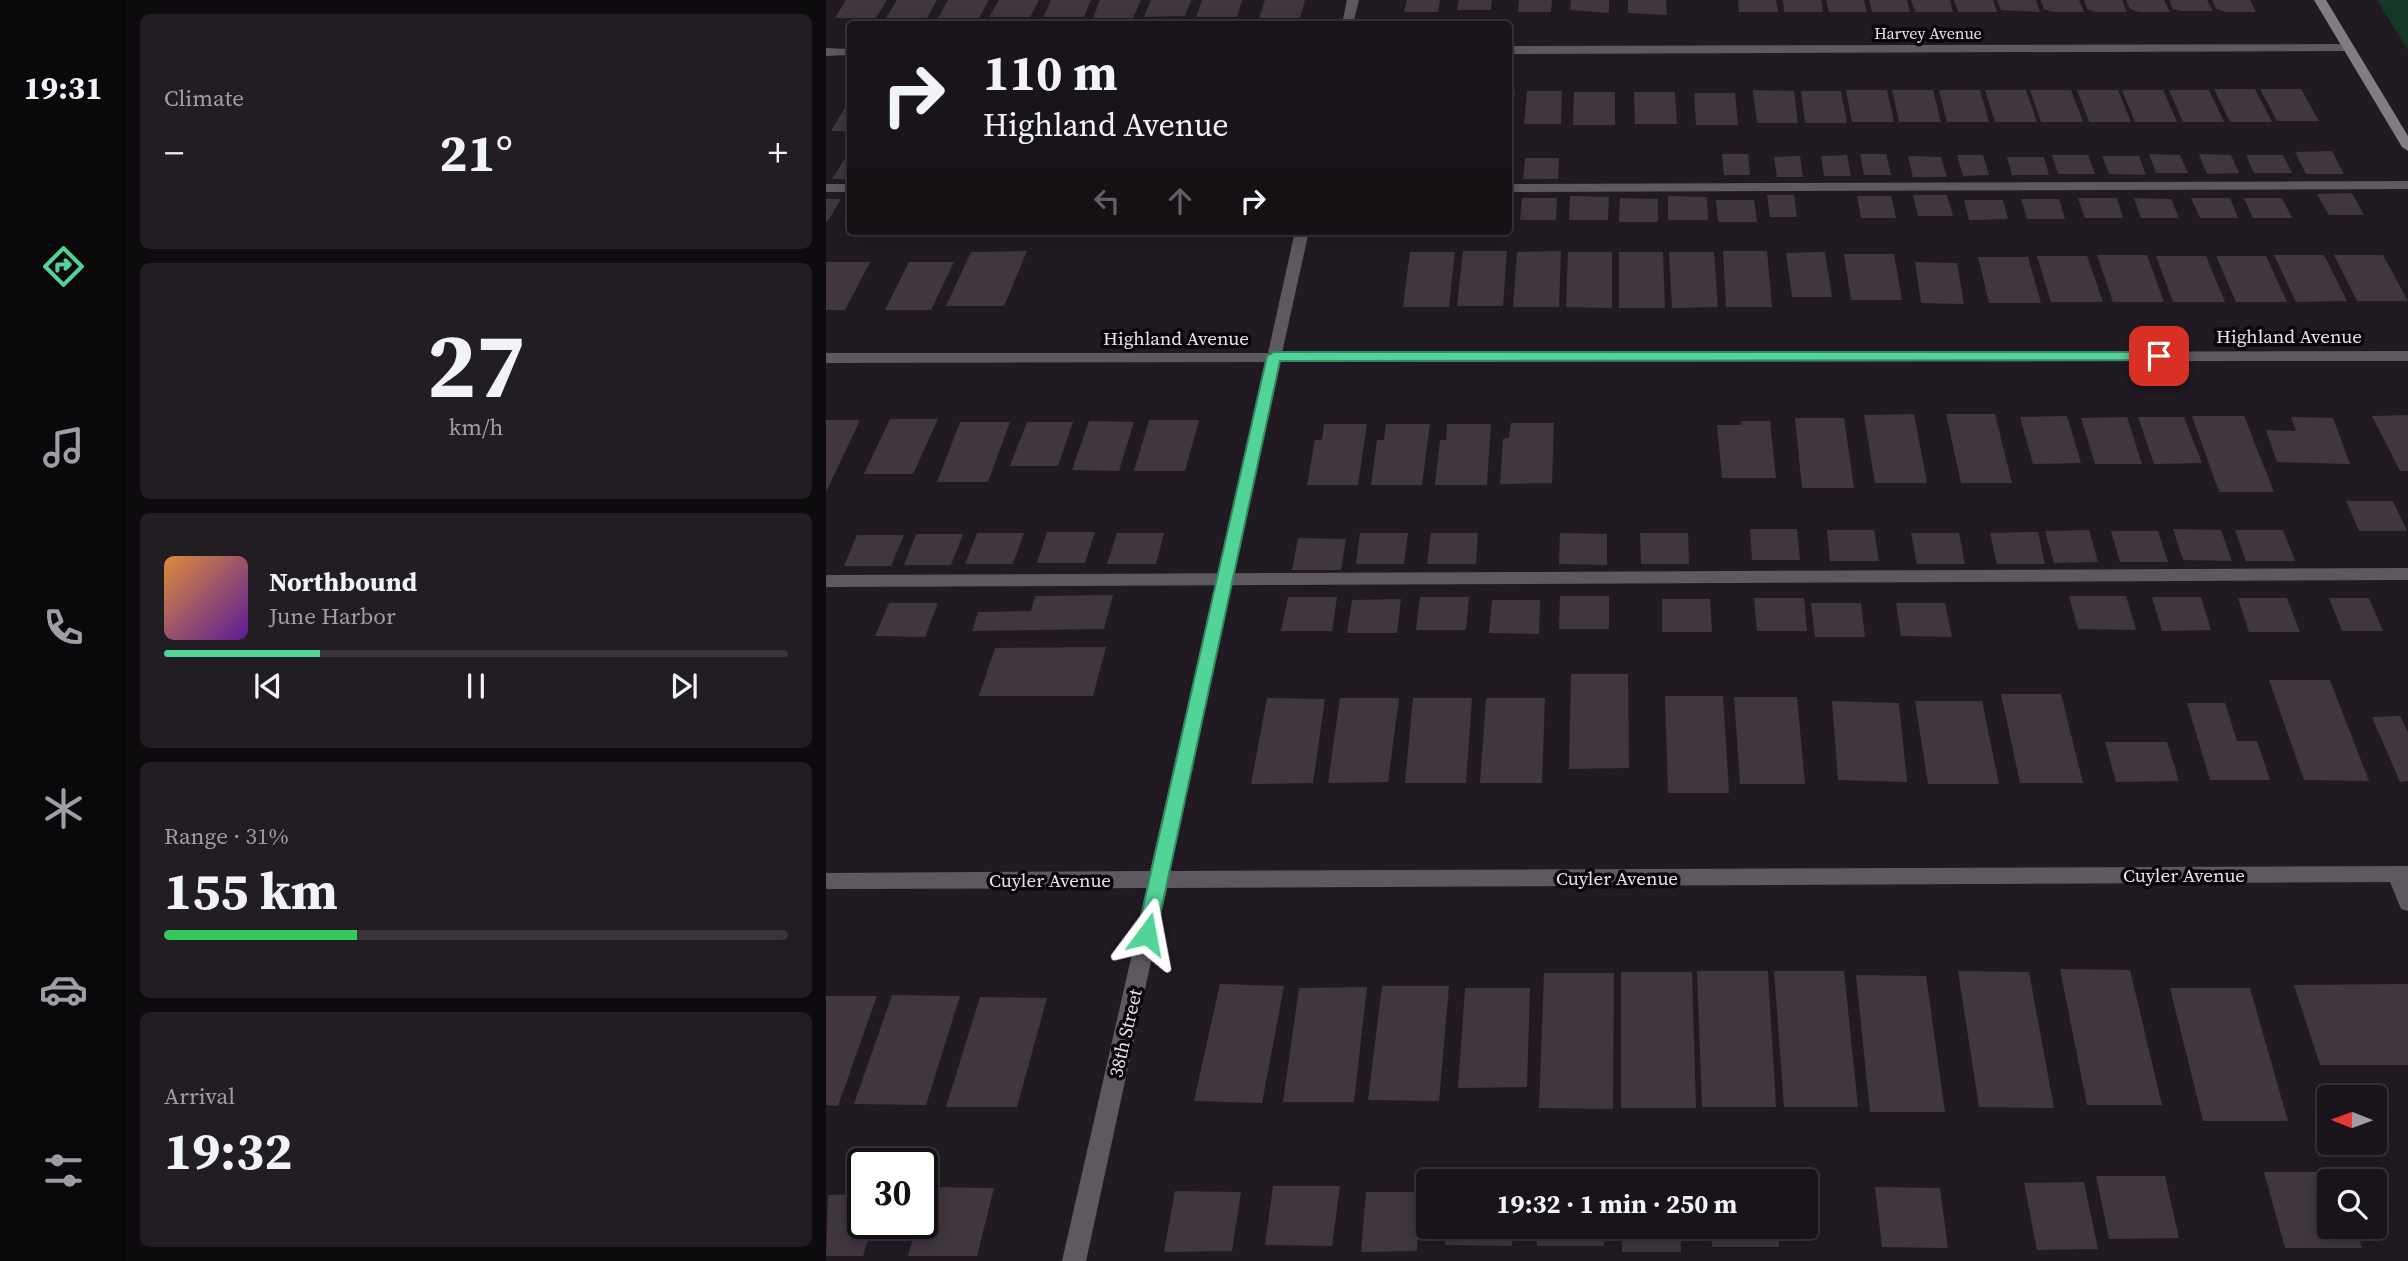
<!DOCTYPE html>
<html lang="en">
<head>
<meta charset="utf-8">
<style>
  body { margin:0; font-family:"Source Serif 4",serif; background:#221d23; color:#f1f3f6; height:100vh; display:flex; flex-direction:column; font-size:26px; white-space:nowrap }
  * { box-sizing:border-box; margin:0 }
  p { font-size:23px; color:#9f9ea2 }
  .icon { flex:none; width:38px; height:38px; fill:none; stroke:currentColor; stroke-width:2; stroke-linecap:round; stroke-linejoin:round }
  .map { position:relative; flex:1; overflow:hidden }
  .panel { display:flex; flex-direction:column; gap:14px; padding:14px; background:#0e0b0e; width:700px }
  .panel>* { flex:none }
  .banner { position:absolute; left:21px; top:21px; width:665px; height:214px; border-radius:7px; box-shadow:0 4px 18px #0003,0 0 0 2px #373339; background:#19141a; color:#f1f3f6; overflow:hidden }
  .needle { width:46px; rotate:271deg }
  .fabs { position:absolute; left:1491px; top:1085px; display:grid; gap:14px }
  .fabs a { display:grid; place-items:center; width:70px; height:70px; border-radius:7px; background:#19141a; box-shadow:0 4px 18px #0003,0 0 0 2px #373339; font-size:35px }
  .speed { position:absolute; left:21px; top:1148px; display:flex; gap:14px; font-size:35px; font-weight:700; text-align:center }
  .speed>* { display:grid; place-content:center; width:91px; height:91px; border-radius:50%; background:#19141a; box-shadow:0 4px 18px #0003,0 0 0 2px #373339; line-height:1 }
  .speed .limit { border:4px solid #111; border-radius:10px; background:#fff; color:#111 }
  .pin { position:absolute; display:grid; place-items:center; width:60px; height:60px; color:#fff; margin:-30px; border-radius:14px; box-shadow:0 4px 10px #0006 }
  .me { position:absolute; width:77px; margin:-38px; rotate:13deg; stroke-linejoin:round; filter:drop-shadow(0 0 5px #0008) }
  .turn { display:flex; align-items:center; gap:24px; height:147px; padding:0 21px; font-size:32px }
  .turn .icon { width:91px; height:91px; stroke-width:2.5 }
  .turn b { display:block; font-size:49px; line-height:60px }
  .lanes { display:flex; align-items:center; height:66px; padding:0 21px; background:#0003; justify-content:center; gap:35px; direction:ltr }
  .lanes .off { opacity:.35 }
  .big { font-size:52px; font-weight:700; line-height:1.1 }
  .panel .widget { flex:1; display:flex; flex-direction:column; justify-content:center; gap:10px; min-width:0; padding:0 24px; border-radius:10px; background:#221d23 }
  .panel .dial { align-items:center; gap:0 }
  .dial b { font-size:91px; line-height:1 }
  .song { display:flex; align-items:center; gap:21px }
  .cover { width:84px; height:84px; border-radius:10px; background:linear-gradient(135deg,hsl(30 70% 55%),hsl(270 70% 35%)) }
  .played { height:7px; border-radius:4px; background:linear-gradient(90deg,#52d397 25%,#373339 25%) }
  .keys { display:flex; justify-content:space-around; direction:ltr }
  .heat { display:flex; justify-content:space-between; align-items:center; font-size:38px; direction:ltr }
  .charge { height:10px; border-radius:5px; background:linear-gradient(90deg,#34c759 31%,#373339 0) }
  .trip { position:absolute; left:590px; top:1169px; width:402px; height:70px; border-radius:7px; background:#19141a; box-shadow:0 4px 18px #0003,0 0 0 2px #373339; font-weight:700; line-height:70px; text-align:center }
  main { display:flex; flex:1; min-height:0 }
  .menu { display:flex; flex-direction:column; width:126px; justify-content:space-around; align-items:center; background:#0a080a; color:#9f9ea2 }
  .menu .icon { width:49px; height:49px }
  .menu .selected { color:#52d397 }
  .menu b { font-size:32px; color:#f1f3f6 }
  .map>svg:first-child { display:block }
  .green { fill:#153726 }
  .building { fill:#3f3640 }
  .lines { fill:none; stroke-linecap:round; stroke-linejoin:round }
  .service { fill:#5d595e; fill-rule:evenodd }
  .minor { fill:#5d595e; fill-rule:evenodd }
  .secondary { fill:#827c84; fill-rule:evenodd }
  .route { fill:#52d397; stroke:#358962; stroke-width:2 }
  .labels { text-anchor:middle; stroke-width:7; stroke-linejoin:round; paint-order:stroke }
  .far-street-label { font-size:16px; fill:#e8e2e8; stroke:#090609 }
  .street-label { font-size:19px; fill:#e8e2e8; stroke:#090609 }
</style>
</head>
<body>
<main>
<nav class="menu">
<b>19:31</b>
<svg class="icon selected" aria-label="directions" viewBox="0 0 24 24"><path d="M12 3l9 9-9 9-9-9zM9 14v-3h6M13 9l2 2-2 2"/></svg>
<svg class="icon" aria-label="music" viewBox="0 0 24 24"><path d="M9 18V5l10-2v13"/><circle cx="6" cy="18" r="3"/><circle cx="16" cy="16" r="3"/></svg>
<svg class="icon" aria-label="phone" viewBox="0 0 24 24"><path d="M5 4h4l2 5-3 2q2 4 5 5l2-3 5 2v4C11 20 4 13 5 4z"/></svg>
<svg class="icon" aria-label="climate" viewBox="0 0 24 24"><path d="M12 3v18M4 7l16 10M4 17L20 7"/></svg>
<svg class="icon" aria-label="car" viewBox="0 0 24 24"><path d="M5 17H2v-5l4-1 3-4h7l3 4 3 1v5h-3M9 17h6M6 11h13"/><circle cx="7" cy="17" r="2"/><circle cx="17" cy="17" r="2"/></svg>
<svg class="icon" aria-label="filters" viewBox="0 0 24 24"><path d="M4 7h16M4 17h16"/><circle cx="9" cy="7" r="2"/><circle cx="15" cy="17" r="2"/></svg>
</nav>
<section class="panel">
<div class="widget"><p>Climate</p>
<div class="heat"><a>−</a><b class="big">21°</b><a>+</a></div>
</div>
<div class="widget dial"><b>27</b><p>km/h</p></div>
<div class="widget">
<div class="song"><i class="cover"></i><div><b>Northbound</b><p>June Harbor</p></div></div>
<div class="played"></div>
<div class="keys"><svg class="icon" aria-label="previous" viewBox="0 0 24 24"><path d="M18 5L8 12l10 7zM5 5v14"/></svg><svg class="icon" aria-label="pause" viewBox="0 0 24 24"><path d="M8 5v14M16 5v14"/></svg><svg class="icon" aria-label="next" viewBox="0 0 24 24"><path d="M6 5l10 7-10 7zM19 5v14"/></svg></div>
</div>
<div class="widget"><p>Range · 31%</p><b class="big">155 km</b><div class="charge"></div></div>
<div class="widget"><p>Arrival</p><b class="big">19:32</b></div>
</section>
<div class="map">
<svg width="1582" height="1261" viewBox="0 0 1582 1261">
  <rect width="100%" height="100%" fill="#211a23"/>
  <path class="green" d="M1551,0H1582V50Z"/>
  <g class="building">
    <path d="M20,0H61L50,18H9Z"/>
    <path d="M71,0H111L101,18H60Z"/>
    <path d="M122,0H163L153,18H112Z"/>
    <path d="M173,0H213L204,17H163Z"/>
    <path d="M225,0H265L258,17H217Z"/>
    <path d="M274,0H315L307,18H267Z"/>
    <path d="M325,0H365L359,16L318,17Z"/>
    <path d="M376,0H416L411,17H370Z"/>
    <path d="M439,0H479L474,18H433Z"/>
    <path d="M581,0H614L612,12H578Z"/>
    <path d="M633,0H666L665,10H631Z"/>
    <path d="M693,0H726L725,12H692Z"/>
    <path d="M745,0H783V13L744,10Z"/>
    <path d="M802,0H840L841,15L802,13Z"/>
    <path d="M912,0H950L952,12H913Z"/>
    <path d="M957,0H995L997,12H958Z"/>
    <path d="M1000,0H1038L1041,12H1003Z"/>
    <path d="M1043,0H1081L1084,12H1046Z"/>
    <path d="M1085,0H1124L1127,12H1089Z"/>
    <path d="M1128,0H1167L1171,12H1132Z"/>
    <path d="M1171,0H1210L1214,12L1175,10Z"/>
    <path d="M1215,0H1253L1258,12H1227L1218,9Z"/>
    <path d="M1258,0H1296L1301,12H1270L1261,9Z"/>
    <path d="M1300,0H1338L1344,12H1313L1304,9Z"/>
    <path d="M1343,0H1381L1387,11H1356L1347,9Z"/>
    <path d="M1386,0H1424L1430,12H1399L1390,9Z"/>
    <path d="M1388,89H1429L1446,122H1404Z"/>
    <path d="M1434,89H1475L1493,121H1451Z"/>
    <path d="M927,90L968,91L972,123H931Z"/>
    <path d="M1020,90H1061L1068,122H1026Z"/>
    <path d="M1066,90H1107L1115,122H1073Z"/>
    <path d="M1113,90H1154L1163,122H1121Z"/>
    <path d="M1159,90H1200L1211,122H1169Z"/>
    <path d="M1204,90H1245L1257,122H1215Z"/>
    <path d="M1251,90H1292L1305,122H1263Z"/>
    <path d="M1296,90H1337L1351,122H1309Z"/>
    <path d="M1343,90H1383L1398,122H1357Z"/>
    <path d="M682,91H689L686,124H682Z"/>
    <path d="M701,91H736L735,124H698Z"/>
    <path d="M975,91H1015L1021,123H979Z"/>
    <path d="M748,92H789V125H747Z"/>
    <path d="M808,92H849L851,124H809Z"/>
    <path d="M868,93H909L912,125H870Z"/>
    <path d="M24,99V131H5Z"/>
    <path d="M1506,151L1518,174H1480L1469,152Z"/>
    <path d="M896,154H922L924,175H898Z"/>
    <path d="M1034,154H1060L1065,175H1038Z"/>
    <path d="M1323,154L1354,155L1362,173H1330Z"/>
    <path d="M1373,154L1405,155L1413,173L1381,174Z"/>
    <path d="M1021,155L1025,176H998L995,156Z"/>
    <path d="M1131,155H1157L1163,175L1137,176Z"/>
    <path d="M1226,155H1262L1269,174H1232Z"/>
    <path d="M1420,155H1457L1466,173H1428Z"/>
    <path d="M974,156L977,177H951L948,157Z"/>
    <path d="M1082,156L1115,157L1121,177H1087Z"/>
    <path d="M1276,156H1313L1320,175L1283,174Z"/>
    <path d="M20,157H24V179H6Z"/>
    <path d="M1181,157H1218L1223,175H1186Z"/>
    <path d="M699,158H733L732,179H697Z"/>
    <path d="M1526,193L1538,215H1503L1491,194Z"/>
    <path d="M941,195H968L971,217H944Z"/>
    <path d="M1087,195H1121L1127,216H1092Z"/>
    <path d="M744,196L783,197L782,220H743Z"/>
    <path d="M842,196L881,197L882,220H842Z"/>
    <path d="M1031,196H1065L1070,218H1035Z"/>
    <path d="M696,198H731L730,220H694Z"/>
    <path d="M794,198L832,199V222H793Z"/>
    <path d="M1252,198H1291L1297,218H1259Z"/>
    <path d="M1308,198L1345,199L1353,218H1315Z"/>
    <path d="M1365,198H1404L1412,218H1374Z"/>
    <path d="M1418,198H1456L1466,218H1427Z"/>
    <path d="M0,199H15L2,221H0Z"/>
    <path d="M1195,199H1233L1239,219H1201Z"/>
    <path d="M890,200H928L931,222H892Z"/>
    <path d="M1138,200H1177L1182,219L1143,220Z"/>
    <path d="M201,251L178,306H120L145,252Z"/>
    <path d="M637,251H681L677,306H631Z"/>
    <path d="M735,251L733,307H687L691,252Z"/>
    <path d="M897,251H941L946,307H900Z"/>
    <path d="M584,252H629L623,307H577Z"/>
    <path d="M742,252H786V308L740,307Z"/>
    <path d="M793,252H837L839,308H793Z"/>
    <path d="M843,252H888L892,307L846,308Z"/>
    <path d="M999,252L1006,297H966L960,253Z"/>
    <path d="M1018,254H1068L1076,300H1025Z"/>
    <path d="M1271,255H1321L1338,302H1287Z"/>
    <path d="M1448,255H1498L1521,301L1470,302Z"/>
    <path d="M1508,255H1557L1582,301H1531Z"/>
    <path d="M1211,256H1261L1277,302H1225Z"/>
    <path d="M1330,256H1380L1399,302H1347Z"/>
    <path d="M1390,256H1440L1461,302H1410Z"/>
    <path d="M1152,257H1202L1215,303H1163Z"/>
    <path d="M0,262H44L19,310H0Z"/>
    <path d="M83,262H128L105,310H59Z"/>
    <path d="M1089,262L1131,263L1138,304L1095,303Z"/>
    <path d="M1088,414L1101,483H1049L1038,415Z"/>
    <path d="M1120,414H1169L1186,483H1135Z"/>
    <path d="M1582,415V471H1574L1546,416Z"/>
    <path d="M1241,416L1255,463L1207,464L1194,417Z"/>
    <path d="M1366,416H1418L1448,492H1393Z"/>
    <path d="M1301,417L1316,464H1269L1255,418Z"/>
    <path d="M1312,417H1358L1376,463L1328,464Z"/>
    <path d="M1465,417L1507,418L1524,464L1451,462L1440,430L1470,431Z"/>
    <path d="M969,418H1018L1028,488H976Z"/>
    <path d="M64,419H112L87,474H38Z"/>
    <path d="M0,420H34L0,492Z"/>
    <path d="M323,420H373L359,471H308Z"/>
    <path d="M263,421L308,422L293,471L246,470Z"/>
    <path d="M915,421H944L950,478H896L891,425H915Z"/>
    <path d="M134,422H184L162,482H111Z"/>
    <path d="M201,422H247L232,466H184Z"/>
    <path d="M685,423H728L726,483L674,484L677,439L683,438Z"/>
    <path d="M498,424H541L532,485H481L489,440H496Z"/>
    <path d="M560,424H604L596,485H545L551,440H558Z"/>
    <path d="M621,424H665L661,485H609L614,440H620Z"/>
    <path d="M1520,501H1567L1581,531H1533Z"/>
    <path d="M924,529H971L974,560H926Z"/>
    <path d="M1347,529L1395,530L1406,561L1357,560Z"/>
    <path d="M1001,530H1048L1053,561H1004Z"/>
    <path d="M1263,530L1272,562L1228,563L1219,531Z"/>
    <path d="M1409,530H1457L1469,561H1420Z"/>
    <path d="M1285,531H1332L1342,562H1294Z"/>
    <path d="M221,532H269L259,563H211Z"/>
    <path d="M1212,532L1219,564H1171L1164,533Z"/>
    <path d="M151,533H198L187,564H139Z"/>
    <path d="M291,533H338L330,564H281Z"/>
    <path d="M534,533H582L578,564H530Z"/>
    <path d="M605,533H652L650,564H601Z"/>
    <path d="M734,533L781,534V565L733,564Z"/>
    <path d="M814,533H862L863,564H815Z"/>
    <path d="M1085,533H1133L1139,564H1091Z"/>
    <path d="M90,534H137L125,565H78Z"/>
    <path d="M31,535H78L65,566H18Z"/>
    <path d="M472,538L520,539L515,570H466Z"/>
    <path d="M287,595L278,629L146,631L152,612L205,611L209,596Z"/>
    <path d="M734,596H783V629H733Z"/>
    <path d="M1243,596H1300L1310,630L1252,629Z"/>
    <path d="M462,597H511L506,631H455Z"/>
    <path d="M594,597H643L640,630H590Z"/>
    <path d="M1326,597H1375L1385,630L1336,631Z"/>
    <path d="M928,598H978L981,631H931Z"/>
    <path d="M1412,598H1461L1474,632H1423Z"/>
    <path d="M1503,598H1543L1557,631H1516Z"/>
    <path d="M575,599L571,633H521L526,600Z"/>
    <path d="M836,599H884L886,632H836Z"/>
    <path d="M666,600H714L713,634L663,633Z"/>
    <path d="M63,603H112L99,637L49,636Z"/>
    <path d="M985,603H1035L1039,637H989Z"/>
    <path d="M1070,603H1119L1126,637L1075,636Z"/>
    <path d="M280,647L267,696H153L169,648Z"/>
    <path d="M745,674H802L803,768L743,769Z"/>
    <path d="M1443,680H1504L1543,781L1478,780Z"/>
    <path d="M1175,694H1235L1257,783H1194Z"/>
    <path d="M839,696H897L903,793H842Z"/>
    <path d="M908,697H971L979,784H914Z"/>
    <path d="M441,698L499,699L487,783L425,784Z"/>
    <path d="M514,698H573L562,782L502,783Z"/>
    <path d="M587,698H646L640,783H579Z"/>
    <path d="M660,698H719L716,783H654Z"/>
    <path d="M1006,701L1073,703L1081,782L1012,780Z"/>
    <path d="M1089,701H1156L1173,784H1102Z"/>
    <path d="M1361,703H1399L1411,741H1431L1444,780H1384Z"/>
    <path d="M1574,716L1582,732V781L1574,782L1546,717Z"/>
    <path d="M1279,742H1341L1353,781L1290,782Z"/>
    <path d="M1234,969L1304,970L1336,1105H1261Z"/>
    <path d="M871,971H942L950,1107H876Z"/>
    <path d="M948,971H1018L1032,1107H958Z"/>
    <path d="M1132,971L1203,972L1228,1108L1153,1107Z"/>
    <path d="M795,972H866L870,1108H795Z"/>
    <path d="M718,973H788L787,1109L713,1108Z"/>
    <path d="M1030,975L1100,976L1119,1112H1044Z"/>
    <path d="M394,984L458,986L436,1103L368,1101Z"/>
    <path d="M1582,984V1065H1494L1468,985Z"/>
    <path d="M556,986H623L613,1101L542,1100Z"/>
    <path d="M541,987L528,1102H457L473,988Z"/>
    <path d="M639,988H704L701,1087L632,1088Z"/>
    <path d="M1344,988H1424L1462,1121H1377Z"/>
    <path d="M66,995L134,996L100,1105L28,1104Z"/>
    <path d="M0,996H51L12,1106L0,1105Z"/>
    <path d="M154,997L221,998L191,1107H120Z"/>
    <path d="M1438,1172H1513L1516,1181H1503V1227H1530L1536,1248H1459Z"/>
    <path d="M1270,1176H1339L1353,1238L1283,1239Z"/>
    <path d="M1258,1182L1272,1249L1211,1250L1198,1183Z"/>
    <path d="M447,1186H514L506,1246L439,1245Z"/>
    <path d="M101,1187L168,1188L151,1256H82L91,1223H96V1206Z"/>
    <path d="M1049,1187L1114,1188L1122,1248L1056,1247Z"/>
    <path d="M349,1191L415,1192L406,1251L338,1252Z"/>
    <path d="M540,1192H595L591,1251L535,1252Z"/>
    <path d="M37,1194V1223H47L37,1256H0L2,1195Z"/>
    <path d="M621,1227H687L686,1246L619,1245Z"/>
    <rect x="711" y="1227" width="67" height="19"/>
    <path d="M796,1227H854L855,1252H796Z"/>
    <path d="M885,1227H952L953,1247H886Z"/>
  </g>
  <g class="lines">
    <g class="service">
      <path d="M1582,181V189L682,192V184Z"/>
      <rect x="0" y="184" width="24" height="8"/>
      <path d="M1582,568V580L0,587V575Z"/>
      <path d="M1571,866L1578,868L1582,877V911L1575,909L1561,874L1564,868Z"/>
    </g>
    <g class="minor">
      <path d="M521,0H533L527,24H516Z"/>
      <path d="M1526,44V50L1522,51L682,54V46Z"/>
      <path d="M0,48L24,49V55L0,56Z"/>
      <path d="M469,231H483L456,353L1582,351V361L454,362L344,871L1582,866V882L341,888L260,1261H236L321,888L0,889V873L324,871L440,362L0,363V353H442Z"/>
    </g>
    <path class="secondary" d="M1488,0H1500L1582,136V151L1576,147Z"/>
  </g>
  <path class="route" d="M448,352H1333L1340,356L1333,360L454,361L330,934L327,940H314L311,934L441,356Z"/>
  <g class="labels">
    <g class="far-street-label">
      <text x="1102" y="39">Harvey Avenue</text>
    </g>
    <g class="street-label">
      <text x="1463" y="343">Highland Avenue</text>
      <text x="350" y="345">Highland Avenue</text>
      <text x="1358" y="882">Cuyler Avenue</text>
      <text x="791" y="885">Cuyler Avenue</text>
      <text x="224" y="887">Cuyler Avenue</text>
      <text transform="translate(299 1033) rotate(-77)" y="7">38th Street</text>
    </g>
  </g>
</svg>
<div class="fabs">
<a><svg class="needle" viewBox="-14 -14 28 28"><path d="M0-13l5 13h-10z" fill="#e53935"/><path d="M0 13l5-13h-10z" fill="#9f9ea2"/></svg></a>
<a><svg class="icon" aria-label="search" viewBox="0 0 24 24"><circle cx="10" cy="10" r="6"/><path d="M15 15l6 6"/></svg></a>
</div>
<div class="speed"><div class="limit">30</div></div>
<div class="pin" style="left:1333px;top:356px;background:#d93025"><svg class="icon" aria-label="arrive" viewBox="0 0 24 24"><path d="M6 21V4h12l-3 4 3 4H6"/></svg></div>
<svg class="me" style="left:321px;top:934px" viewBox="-20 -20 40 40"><path d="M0-17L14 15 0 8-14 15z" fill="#52d397" stroke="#fff" stroke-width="4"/></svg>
<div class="trip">19:32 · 1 min · 250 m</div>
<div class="banner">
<div class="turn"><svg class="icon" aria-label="right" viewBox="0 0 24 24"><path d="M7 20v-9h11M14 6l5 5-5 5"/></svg><div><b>110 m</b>Highland Avenue</div></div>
<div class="lanes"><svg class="icon off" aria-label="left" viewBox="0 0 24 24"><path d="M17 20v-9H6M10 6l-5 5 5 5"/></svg><svg class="icon off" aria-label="ahead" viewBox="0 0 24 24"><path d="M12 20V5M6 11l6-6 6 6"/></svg><svg class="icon" aria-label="right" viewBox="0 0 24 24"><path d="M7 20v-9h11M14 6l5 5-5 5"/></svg></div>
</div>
</div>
</main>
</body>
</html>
